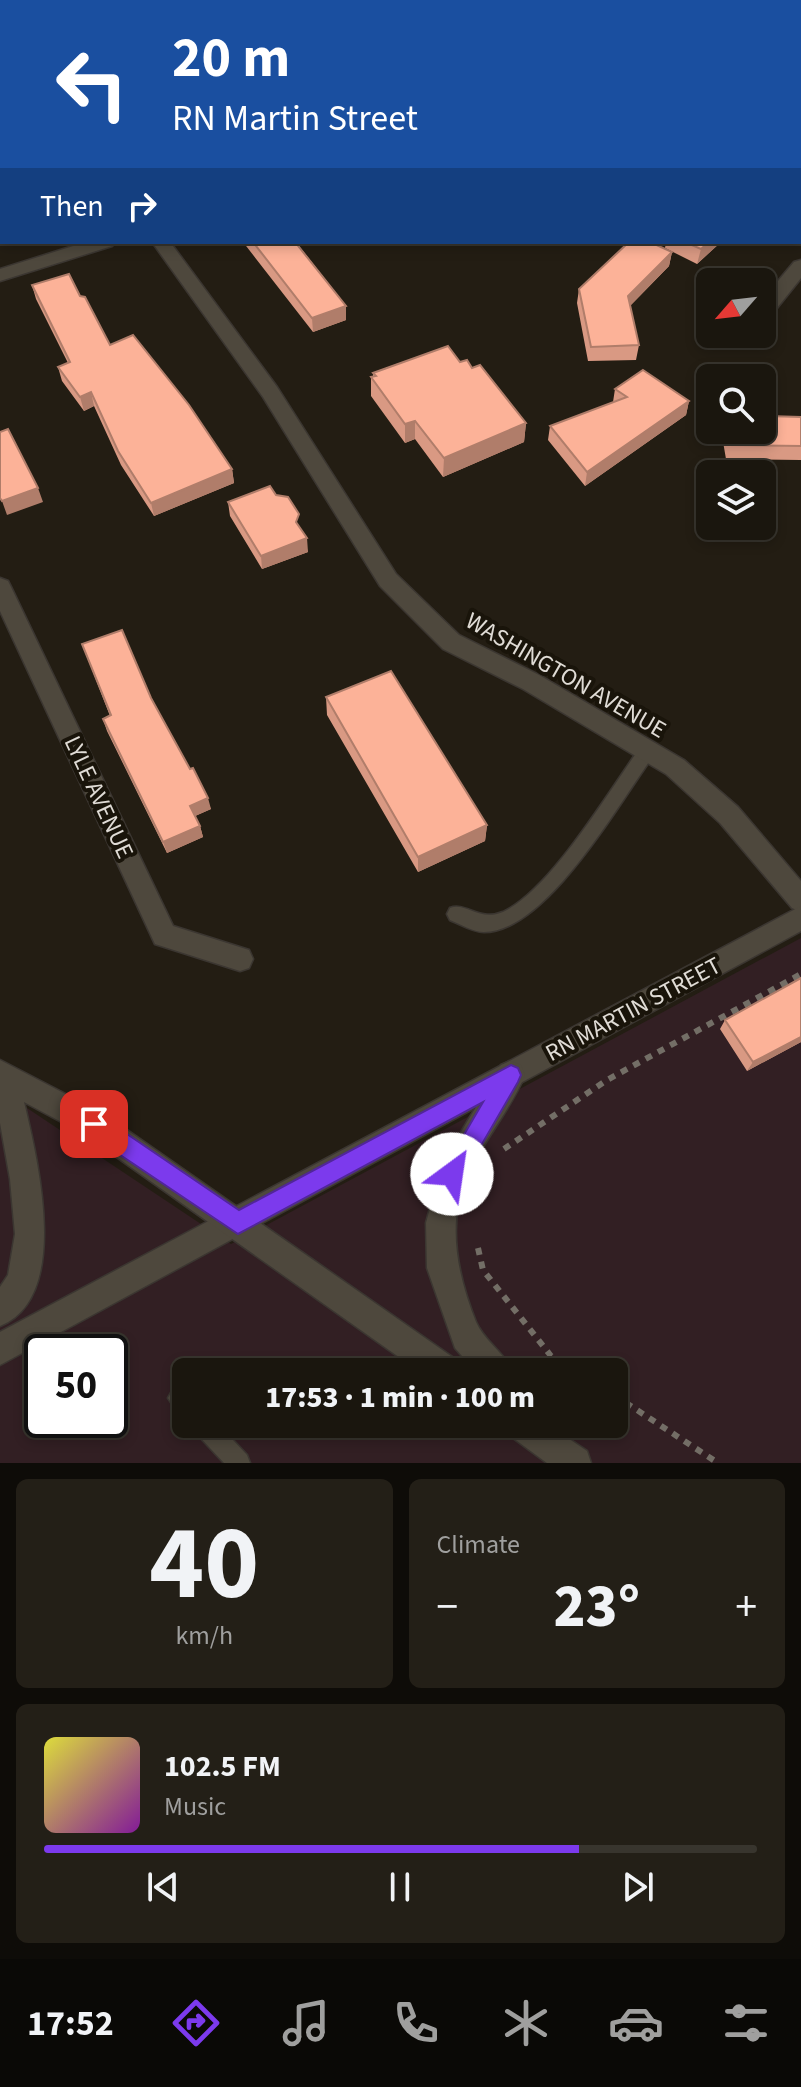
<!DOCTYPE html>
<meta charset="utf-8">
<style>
:root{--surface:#1a160e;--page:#231f17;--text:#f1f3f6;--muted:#9f9f9e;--line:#38352e;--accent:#7c3aed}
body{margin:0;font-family:"Source Sans 3",sans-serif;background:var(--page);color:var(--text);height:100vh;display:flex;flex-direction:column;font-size:30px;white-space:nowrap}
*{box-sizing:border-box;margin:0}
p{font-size:26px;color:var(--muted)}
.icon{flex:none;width:44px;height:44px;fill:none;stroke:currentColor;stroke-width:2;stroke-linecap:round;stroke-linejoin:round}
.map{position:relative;height:1463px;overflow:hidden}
.panel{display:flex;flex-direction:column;gap:16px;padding:16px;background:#0e0c08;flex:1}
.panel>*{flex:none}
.guide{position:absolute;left:0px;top:0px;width:802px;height:244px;box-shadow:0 4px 12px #0003,0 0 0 2px var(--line);background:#1a4fa0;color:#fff;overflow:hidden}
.needle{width:52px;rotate:242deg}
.tools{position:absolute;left:696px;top:268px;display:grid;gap:16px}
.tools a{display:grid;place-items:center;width:80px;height:80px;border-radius:12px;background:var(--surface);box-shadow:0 4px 12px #0003,0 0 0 2px var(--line);font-size:40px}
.speed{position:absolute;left:24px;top:1334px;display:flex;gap:16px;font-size:40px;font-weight:700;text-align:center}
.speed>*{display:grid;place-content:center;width:104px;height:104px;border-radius:50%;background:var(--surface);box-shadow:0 4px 12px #0003,0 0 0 2px var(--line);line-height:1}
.speed .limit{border:4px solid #111;border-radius:12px;background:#fff;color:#111}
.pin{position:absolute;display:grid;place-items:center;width:68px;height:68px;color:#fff;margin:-34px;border-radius:16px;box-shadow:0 4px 12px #0006}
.me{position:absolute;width:88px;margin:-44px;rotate:31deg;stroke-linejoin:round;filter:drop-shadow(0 0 6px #0008)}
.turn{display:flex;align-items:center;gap:28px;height:168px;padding:0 40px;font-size:36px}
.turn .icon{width:104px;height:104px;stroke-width:2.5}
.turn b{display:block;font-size:56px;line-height:68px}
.then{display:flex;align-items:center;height:76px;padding:0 40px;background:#0003;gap:16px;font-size:30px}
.big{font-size:60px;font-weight:800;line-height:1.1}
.panel .tile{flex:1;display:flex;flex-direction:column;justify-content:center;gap:12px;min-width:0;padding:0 28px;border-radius:12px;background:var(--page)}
.panel .dial{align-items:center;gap:0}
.dial b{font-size:104px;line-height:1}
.song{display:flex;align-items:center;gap:24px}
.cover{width:96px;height:96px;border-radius:12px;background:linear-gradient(135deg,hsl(60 70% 55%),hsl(290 70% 35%))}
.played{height:8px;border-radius:4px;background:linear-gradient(90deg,var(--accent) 75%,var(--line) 75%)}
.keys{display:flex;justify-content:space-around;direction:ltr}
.heat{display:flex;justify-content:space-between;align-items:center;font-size:44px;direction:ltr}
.panel .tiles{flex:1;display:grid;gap:16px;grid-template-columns:1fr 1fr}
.tile:last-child{grid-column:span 2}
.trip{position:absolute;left:172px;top:1358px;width:456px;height:80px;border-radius:12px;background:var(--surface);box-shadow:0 4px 12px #0003,0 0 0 2px var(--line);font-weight:800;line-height:80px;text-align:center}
.tabs{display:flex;height:128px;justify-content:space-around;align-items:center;background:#0a0906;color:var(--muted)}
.tabs .icon{width:56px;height:56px}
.tabs .active{color:var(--accent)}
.tabs b{font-size:36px;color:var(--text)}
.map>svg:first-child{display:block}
</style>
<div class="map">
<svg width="801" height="1463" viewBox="0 0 801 1463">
<rect width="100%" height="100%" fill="#231d13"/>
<path fill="#321f23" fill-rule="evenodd" d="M801,938V1463H0V1090L231,1244ZM42,1352H110V1420H42ZM186,1372H614V1424H186Z"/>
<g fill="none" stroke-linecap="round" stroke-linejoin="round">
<defs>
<path id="service" d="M648,743L654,745L656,750L654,755C620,801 547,932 484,932C473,932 460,924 450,920L447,914L450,908C466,902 479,922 503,912C551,890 610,789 642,745Z
M179,1387L186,1390V1416L178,1413L168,1398L172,1391Z
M192,1424H218L247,1455L250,1463H224L195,1432Z"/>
<path id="minor" d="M388,0H404L406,2H390Z
M0,14L2,15V26L0,25Z
M800,217H801V229H800Z
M86,242H115L112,246L0,281V269Z
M152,242H170L277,387L396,574L459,635L539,675L684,760L738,807L801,881V912L792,908L720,823L666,774L523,689L443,649L380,586L263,397Z
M801,260V278L769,318L762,319V300L794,262Z
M734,334H755L746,346L739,348L729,341Z
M0,578L8,581L11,587L173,926L249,950L253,959L249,968L240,971L155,944L0,611Z"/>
<path id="tertiary" d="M801,906V931L0,1365V1332Z"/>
<path id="secondary" d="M0,1060L104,1114L458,1361L463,1372H420L84,1134L24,1102C37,1158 72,1297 0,1326V1287L8,1275L15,1234L10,1179L0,1123Z
M511,1061L521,1065L525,1075C510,1111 482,1142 466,1178C446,1225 458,1277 476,1322C484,1341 505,1353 513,1372H476L455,1348L427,1268L426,1223L442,1164L501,1065Z
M504,1424H547L587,1451L591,1463H547L509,1435Z"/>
</defs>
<use href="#service" stroke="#3b3631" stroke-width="3"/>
<use href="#minor" stroke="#3b3631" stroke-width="3"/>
<use href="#tertiary" stroke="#3b3631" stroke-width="3"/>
<use href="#secondary" stroke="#3b3631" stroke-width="3"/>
<path stroke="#736e66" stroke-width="6" stroke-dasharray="7 7" stroke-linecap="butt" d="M504,1149L607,1080L801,974
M478,1248L483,1270L551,1356L577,1372
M614,1395L718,1463"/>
<use href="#service" fill="#4e483d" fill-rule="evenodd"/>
<use href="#minor" fill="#4e483d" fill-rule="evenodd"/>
<use href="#tertiary" fill="#4e483d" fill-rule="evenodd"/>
<use href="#secondary" fill="#4e483d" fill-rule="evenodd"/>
</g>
<path fill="#d99983" d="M468,0H510L514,2H470Z
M714,0H777L780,2H717Z
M243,242H296L346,306V320L313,332Z
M666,242H721L697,264L665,248Z
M672,252L669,266L630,306L639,345L636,360L588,361L577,303L579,289Z
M32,285L80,296L110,345L232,469L234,483L154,516L121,465L94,406L84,411L62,381L58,367L68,363L36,299Z
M460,362L472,368L526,423L524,442L443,477L415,439L405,443L371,396V377H373V373Z
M615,389L689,401L686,415L585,486L548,440L550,426L613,402Z
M768,416L801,417V460L726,459L721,430H762Z
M228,502L300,528L308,552L262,569L230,516Z
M82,644L151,698L211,809L195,816L200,826L203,837L167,853L107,731L103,719L110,716Z
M326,697L487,825L485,841L418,872L327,715Z
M801,978V1042L747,1071L720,1029L725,1020Z"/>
<path fill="#b07d6a" d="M709,242H721L697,264L701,249Z
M672,252L669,266L626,310L628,296Z
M346,306V320L313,332L312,318Z
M91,392L94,406L84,411L80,397Z
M689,401L686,415L585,486L587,472Z
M415,421V439L405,443V424Z
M526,423L524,442L443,477L444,458Z
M232,469L234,483L154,516L151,503Z
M38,488L43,502L7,515L2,501Z
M307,538L308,552L262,569L261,556Z
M208,798L211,809L193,817L190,806Z
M487,825L485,841L418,872V857Z
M200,826L203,837L167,853L163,842Z
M801,1037V1042L747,1071L753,1062Z"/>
<path fill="#fcb298" stroke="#b07d6a" stroke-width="2" d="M87,0H206L208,2H88Z
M285,0H335L336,2H287Z
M483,0H510L514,2H485Z
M736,0H777L780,2H738Z
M0,146L2,149V225L0,226Z
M253,242H295L346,306L312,318Z
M629,242H650L672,252L628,296L639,345L591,347L579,289Z
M685,242H709L701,249Z
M69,274L80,296L85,297L110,345L133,335L189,405L232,469L151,503L118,451L91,392L80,397L58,367L70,362L32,285Z
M448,346L460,362L467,360L472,368L480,365L526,423L444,458L415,421L405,424L371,377L376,376L373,373Z
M643,370L689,401L587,472L550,426L627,397L615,389Z
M762,409H766L768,416L801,417V446L730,445L727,430H762Z
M8,429L38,488L2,501L0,498V432Z
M270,486L276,495L288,497L299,514L296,522L307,538L261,556L228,502Z
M122,630L151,698L190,769L193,768L208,798L190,806L200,826L163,842L103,719L111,715L82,644Z
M391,671L487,825L418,857L326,697Z
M801,978V1037L753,1062L725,1020Z"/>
<path fill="#7c3aed" stroke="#51269a" stroke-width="2" d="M511,1065L518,1068L521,1075L518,1082L460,1182L452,1185L444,1182L441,1174L483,1102L238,1234L86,1132L83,1124L86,1117L94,1114L102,1117L239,1210Z"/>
<g text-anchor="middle" stroke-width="8" stroke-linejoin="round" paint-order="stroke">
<g font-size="24" fill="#e0dcd6" stroke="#19140a">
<text transform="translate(566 675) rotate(30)" y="8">WASHINGTON AVENUE</text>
<text transform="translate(99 797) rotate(65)" y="8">LYLE AVENUE</text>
<text transform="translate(633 1009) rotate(-28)" y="8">RN MARTIN STREET</text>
</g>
</g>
</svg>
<div class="tools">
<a><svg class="needle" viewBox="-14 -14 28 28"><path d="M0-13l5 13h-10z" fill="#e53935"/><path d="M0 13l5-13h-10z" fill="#9f9f9e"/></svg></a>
<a><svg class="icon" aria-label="search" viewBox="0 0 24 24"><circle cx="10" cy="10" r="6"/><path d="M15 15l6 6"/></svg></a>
<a><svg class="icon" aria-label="layers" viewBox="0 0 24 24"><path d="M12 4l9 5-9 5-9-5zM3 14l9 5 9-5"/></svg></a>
</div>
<div class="speed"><div class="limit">50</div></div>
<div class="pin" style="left:94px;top:1124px;background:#d93025"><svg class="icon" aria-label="arrive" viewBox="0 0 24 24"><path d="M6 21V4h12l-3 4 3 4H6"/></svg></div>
<svg class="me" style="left:452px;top:1174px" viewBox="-20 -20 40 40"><circle r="19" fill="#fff"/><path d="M0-13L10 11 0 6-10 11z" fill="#7c3aed"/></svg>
<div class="trip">17:53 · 1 min · 100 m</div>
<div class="guide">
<div class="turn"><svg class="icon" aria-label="left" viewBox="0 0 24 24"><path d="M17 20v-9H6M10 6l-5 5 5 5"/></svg><div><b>20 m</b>RN Martin Street</div></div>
<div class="then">Then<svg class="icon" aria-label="right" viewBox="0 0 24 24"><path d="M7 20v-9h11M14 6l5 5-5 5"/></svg></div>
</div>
</div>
<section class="panel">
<div class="tiles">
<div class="tile dial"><b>40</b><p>km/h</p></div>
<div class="tile"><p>Climate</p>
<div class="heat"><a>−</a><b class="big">23°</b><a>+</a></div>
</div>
<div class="tile">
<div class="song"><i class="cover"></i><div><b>102.5 FM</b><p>Music</p></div></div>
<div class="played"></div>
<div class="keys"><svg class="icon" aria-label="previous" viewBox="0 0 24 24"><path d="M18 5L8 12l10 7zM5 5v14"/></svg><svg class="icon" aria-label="pause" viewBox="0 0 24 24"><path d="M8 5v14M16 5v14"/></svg><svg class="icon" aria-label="next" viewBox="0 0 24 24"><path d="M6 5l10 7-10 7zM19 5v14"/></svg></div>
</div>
</div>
</section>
<nav class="tabs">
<b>17:52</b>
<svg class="icon active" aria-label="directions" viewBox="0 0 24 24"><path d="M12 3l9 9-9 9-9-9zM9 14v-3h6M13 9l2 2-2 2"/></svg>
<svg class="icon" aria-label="music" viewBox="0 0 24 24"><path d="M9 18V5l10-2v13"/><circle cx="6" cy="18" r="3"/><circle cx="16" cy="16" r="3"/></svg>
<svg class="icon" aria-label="phone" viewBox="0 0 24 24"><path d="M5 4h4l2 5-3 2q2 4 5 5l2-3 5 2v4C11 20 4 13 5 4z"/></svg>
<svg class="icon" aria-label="climate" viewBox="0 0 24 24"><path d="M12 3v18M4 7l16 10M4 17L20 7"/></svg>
<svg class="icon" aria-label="car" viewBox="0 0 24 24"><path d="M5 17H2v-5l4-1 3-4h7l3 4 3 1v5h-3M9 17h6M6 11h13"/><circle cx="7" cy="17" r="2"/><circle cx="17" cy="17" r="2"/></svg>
<svg class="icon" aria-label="filters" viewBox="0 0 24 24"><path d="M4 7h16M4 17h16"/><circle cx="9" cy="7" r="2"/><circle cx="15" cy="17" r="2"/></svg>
</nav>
